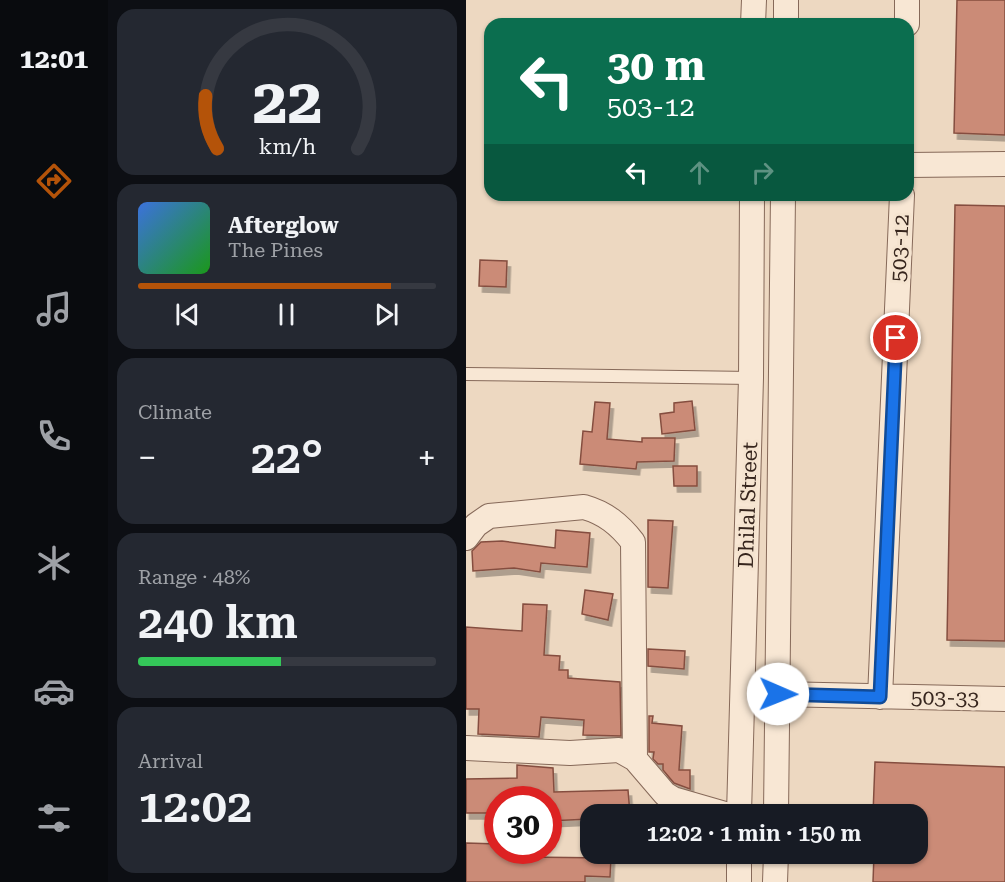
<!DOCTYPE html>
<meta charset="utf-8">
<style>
:root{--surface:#171b24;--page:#242831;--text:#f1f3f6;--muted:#9ea1a6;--line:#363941;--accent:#b45309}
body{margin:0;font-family:"Roboto Serif",serif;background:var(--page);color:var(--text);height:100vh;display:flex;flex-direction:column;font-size:22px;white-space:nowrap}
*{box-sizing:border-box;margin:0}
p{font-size:20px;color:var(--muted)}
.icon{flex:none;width:33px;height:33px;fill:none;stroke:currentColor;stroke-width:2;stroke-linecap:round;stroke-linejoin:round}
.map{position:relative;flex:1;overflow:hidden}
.details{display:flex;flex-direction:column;gap:9px;padding:9px;background:#0d0f14;width:358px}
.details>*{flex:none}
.guide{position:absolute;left:18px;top:18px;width:430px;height:183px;border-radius:18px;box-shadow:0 2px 4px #0004;background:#0b6e4f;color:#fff;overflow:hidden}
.speed{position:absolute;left:18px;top:786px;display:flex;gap:12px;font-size:30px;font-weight:700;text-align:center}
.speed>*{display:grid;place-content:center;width:78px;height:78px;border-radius:50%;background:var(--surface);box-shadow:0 2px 4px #0004;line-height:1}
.speed .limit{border:9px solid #d22;background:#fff;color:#111}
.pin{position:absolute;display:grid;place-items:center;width:51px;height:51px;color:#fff;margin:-26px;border:3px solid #fff;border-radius:50%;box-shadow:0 2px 6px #0007}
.me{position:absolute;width:66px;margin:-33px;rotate:91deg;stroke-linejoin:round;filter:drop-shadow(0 0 4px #0008)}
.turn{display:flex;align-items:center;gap:21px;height:126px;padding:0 24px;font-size:27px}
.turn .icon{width:78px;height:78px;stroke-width:2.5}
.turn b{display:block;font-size:42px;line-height:51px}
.lanes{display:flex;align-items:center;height:57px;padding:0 24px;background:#0003;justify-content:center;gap:30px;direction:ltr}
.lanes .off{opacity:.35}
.big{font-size:45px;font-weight:600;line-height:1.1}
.details .widget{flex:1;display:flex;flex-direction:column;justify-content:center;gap:9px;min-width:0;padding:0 21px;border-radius:18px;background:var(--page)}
.details .dial{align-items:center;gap:0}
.dial svg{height:156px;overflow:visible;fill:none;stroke:var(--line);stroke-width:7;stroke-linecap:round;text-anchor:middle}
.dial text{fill:var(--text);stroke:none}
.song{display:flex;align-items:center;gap:18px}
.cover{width:72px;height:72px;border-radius:9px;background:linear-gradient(135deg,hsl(220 70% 55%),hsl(120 70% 35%))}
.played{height:6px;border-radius:3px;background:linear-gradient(90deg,var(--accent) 85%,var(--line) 85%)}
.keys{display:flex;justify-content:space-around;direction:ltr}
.heat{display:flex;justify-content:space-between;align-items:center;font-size:33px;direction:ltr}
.charge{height:9px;border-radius:4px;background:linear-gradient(90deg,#34c759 48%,var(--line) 0)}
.trip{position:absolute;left:114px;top:804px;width:348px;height:60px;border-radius:18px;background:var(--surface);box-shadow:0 2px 4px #0004;font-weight:600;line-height:60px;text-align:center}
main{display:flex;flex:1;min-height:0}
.tab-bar{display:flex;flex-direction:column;width:108px;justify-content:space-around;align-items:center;background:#090b0e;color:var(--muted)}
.tab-bar .icon{width:42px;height:42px}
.tab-bar .active{color:var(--accent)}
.tab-bar b{font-size:27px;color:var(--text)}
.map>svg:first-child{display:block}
</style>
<main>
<nav class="tab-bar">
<b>12:01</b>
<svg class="icon active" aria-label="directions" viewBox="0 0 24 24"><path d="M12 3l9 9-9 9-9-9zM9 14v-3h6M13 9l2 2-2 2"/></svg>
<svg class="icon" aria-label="music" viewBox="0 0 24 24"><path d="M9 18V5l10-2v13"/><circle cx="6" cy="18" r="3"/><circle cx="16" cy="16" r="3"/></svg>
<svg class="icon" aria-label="phone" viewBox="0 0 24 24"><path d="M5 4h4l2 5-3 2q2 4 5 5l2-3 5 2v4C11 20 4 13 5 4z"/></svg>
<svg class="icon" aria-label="climate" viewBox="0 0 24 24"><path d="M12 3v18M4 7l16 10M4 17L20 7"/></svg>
<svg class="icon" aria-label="car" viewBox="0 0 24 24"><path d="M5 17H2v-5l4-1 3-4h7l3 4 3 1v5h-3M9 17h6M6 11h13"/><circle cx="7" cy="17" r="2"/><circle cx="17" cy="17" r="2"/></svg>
<svg class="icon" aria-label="filters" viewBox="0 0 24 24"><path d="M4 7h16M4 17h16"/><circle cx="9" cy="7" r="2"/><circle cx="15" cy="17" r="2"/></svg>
</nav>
<section class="details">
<div class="widget dial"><svg viewBox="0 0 100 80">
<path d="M14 69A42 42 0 1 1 86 69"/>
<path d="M14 69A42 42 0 0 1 8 42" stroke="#b45309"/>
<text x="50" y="56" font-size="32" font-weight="700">22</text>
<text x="50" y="72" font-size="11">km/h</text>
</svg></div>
<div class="widget">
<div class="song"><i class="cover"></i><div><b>Afterglow</b><p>The Pines</p></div></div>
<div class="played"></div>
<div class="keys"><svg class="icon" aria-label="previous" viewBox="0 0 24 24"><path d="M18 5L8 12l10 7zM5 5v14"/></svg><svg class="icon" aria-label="pause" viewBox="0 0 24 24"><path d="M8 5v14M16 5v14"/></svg><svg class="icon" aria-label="next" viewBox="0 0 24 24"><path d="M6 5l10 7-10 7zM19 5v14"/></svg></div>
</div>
<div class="widget"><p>Climate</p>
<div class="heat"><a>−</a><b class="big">22°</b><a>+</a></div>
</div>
<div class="widget"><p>Range · 48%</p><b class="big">240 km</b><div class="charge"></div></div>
<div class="widget"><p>Arrival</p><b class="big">12:02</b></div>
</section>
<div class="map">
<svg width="539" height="882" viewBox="0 0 539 882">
<defs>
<filter id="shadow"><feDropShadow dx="3.5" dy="6" stdDeviation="0" flood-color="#0004"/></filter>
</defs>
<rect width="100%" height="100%" fill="#edd8c1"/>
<path fill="#cb8b77" stroke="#854e3f" stroke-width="1.5" filter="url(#shadow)" d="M491,0H539V135L488,133Z
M489,205L539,206V641L481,640Z
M14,260L41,261L40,287L13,286Z
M226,401L229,430L196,434L194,414L208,412V403Z
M129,402L144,403L141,439L176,442V438H209L208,461L171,462L170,469L114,464L117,431L126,432Z
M207,466H231V486H208Z
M182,520L207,521L202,588L182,587Z
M90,530L124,533L121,567L75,563L74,572L48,568L7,571L6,551L15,542L36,541L89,548Z
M119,590L147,594L142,620L116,614Z
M57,604L81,605L78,655L94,656L93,670H102V678L154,682L155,736L117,735L118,720L75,717L73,737L12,734L13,709H0V627L56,631Z
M182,649L219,651L218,669L182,666Z
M183,716H187L186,723L216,726L213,770H224V789L208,783L197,770V764H192L187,759L188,752H183Z
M409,762L539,767V882H407L408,854H452V814H407Z
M51,765L87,768L88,792L162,790L164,814H124V819L82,821V800H32V813H0V779L51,778Z
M0,843L32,844V850H58V857L145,858L144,877L119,876V882H0Z"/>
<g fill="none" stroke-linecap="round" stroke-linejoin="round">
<defs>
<path id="service" d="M0,374L285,378"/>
<path id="minor" d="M287,24L288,0
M320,24V0
M441,24V0
M442,165L539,164
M0,538L10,525L23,516L118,507C139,513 153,524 167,542L169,759
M312,694L539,699
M414,697L436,195
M0,748L104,753L153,750L169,759L199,794L207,799L259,814
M273,814L285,378L286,195
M310,814L317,195
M273,882V854
M309,882L310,854"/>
</defs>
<use href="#service" stroke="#866959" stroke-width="14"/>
<use href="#minor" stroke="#866959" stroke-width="26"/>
<use href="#service" stroke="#f8e7d4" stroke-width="12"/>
<use href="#minor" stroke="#f8e7d4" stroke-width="24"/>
</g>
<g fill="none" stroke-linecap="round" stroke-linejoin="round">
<defs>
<path id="route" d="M312,694L414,697L430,338"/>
</defs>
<use href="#route" stroke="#114b97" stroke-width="15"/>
<use href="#route" stroke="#1a73e8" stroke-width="10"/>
</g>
<g text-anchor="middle" stroke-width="6" stroke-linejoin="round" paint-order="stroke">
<g font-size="21" fill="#36251d" stroke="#f5e4d0">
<text transform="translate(434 248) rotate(-87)" y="7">503-12</text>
<text transform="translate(282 505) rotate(-88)" y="7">Dhilal Street</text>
<text transform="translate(479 698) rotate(1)" y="7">503-33</text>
</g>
</g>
</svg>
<div class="speed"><div class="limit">30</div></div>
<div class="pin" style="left:430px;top:338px;background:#d93025"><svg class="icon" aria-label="arrive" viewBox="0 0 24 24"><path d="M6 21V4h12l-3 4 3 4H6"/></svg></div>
<svg class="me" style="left:312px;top:694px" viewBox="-20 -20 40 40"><circle r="19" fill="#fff"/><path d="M0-13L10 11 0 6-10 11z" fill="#1a73e8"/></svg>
<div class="trip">12:02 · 1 min · 150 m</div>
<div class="guide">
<div class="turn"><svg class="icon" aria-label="left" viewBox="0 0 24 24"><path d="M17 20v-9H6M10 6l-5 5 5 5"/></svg><div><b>30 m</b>503-12</div></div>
<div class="lanes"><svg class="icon" aria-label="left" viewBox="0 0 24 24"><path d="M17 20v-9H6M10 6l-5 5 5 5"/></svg><svg class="icon off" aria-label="ahead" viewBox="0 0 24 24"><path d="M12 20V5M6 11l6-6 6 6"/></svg><svg class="icon off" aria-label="right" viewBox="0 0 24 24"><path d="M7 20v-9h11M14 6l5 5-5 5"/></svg></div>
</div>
</div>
</main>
